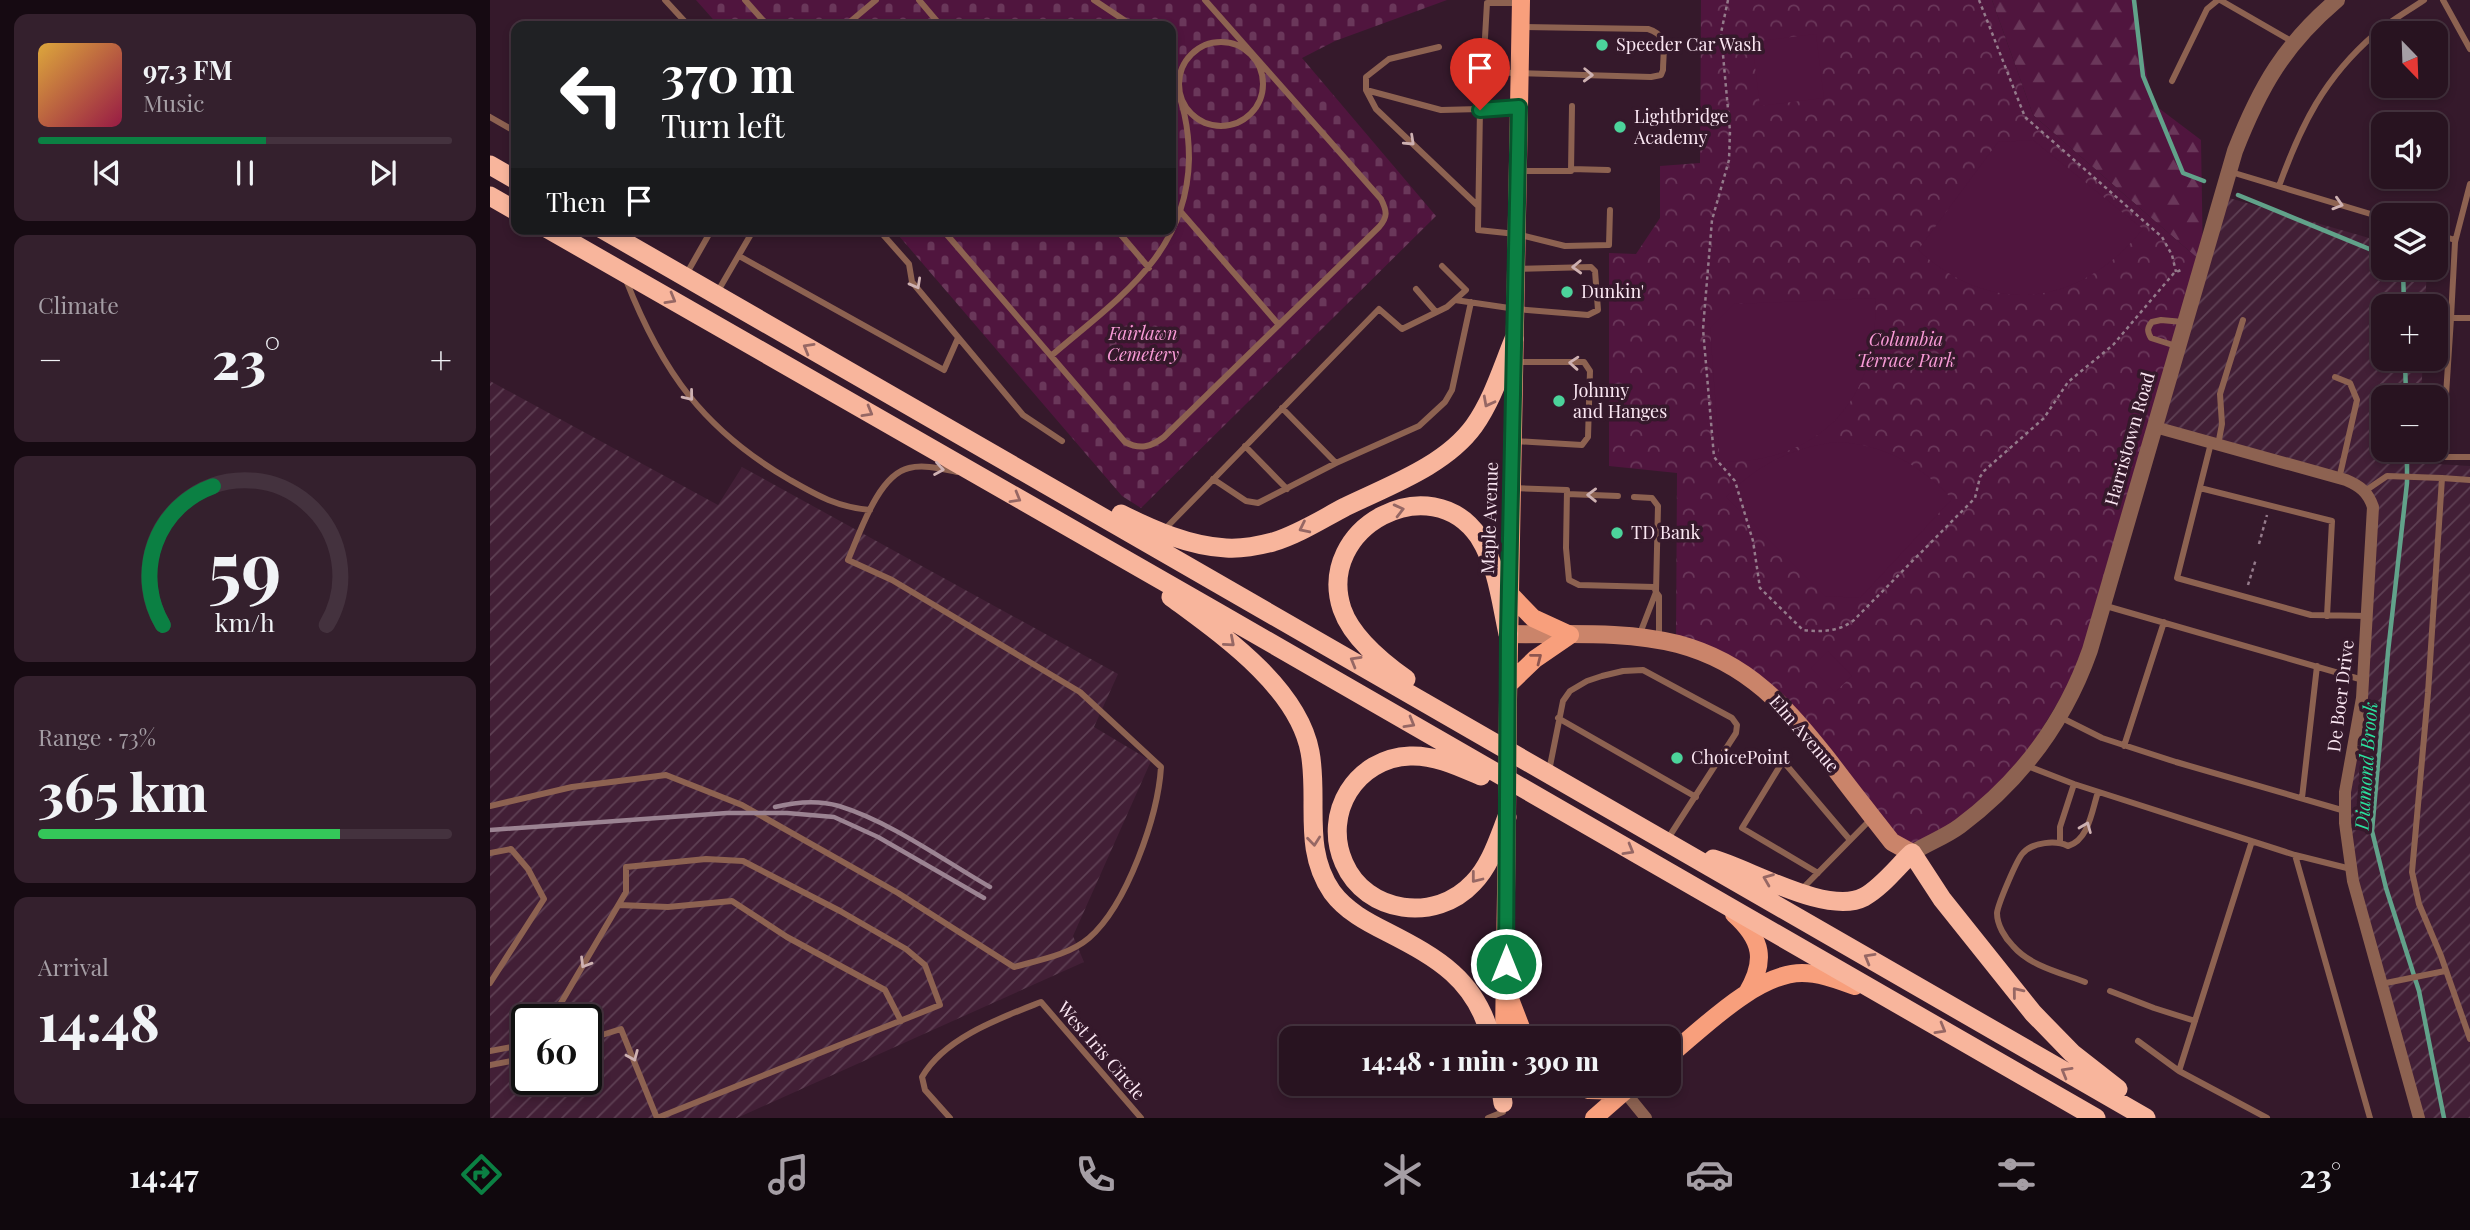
<!DOCTYPE html>
<meta charset="utf-8">
<style>
:root{--surface:#281320;--page:#34202d;--text:#f1f3f6;--muted:#a59ea5;--line:#44323e;--accent:#0b8043}
body{margin:0;font-family:"Playfair Display",serif;background:var(--page);color:var(--text);height:100vh;display:flex;flex-direction:column;font-size:26px;white-space:nowrap}
*{box-sizing:border-box;margin:0}
p{font-size:23px;color:var(--muted)}
.icon{flex:none;width:38px;height:38px;fill:none;stroke:currentColor;stroke-width:2;stroke-linecap:round;stroke-linejoin:round}
.map{position:relative;flex:1;overflow:hidden}
.panel{display:flex;flex-direction:column;gap:14px;padding:14px;background:#160a12;width:490px}
.panel>*{flex:none}
.banner{position:absolute;left:21px;top:21px;width:665px;height:214px;border-radius:14px;box-shadow:0 4px 10px #0003,0 0 0 2px var(--line);background:#202124;color:#fff;overflow:hidden}
.needle{width:46px;rotate:157deg}
.controls{position:absolute;left:1881px;top:21px;display:grid;gap:14px}
.controls a{display:grid;place-items:center;width:77px;height:77px;border-radius:14px;background:var(--surface);box-shadow:0 4px 10px #0003,0 0 0 2px var(--line);font-size:35px}
.speed{position:absolute;left:21px;top:1004px;display:flex;gap:14px;font-size:35px;font-weight:700;text-align:center}
.speed>*{display:grid;place-content:center;width:91px;height:91px;border-radius:50%;background:var(--surface);box-shadow:0 4px 10px #0003,0 0 0 2px var(--line);line-height:1}
.speed .limit{border:4px solid #111;border-radius:10px;background:#fff;color:#111}
.pin{position:absolute;display:grid;place-items:center;width:60px;height:60px;color:#fff;margin:-72px -30px;border-radius:50% 50% 50% 0;rotate:-45deg;box-shadow:0 0 7px #0007}
.pin .icon{rotate:45deg}
.me{position:absolute;width:77px;margin:-38px;rotate:0deg;stroke-linejoin:round;filter:drop-shadow(0 0 5px #0008)}
.turn{display:flex;align-items:center;gap:24px;height:147px;padding:0 35px;font-size:32px}
.turn .icon{width:91px;height:91px;stroke-width:2.5}
.turn b{display:block;font-size:49px;line-height:60px}
.then{display:flex;align-items:center;height:66px;padding:0 35px;background:#0003;gap:14px;font-size:26px}
.big{font-size:52px;font-weight:800;line-height:1.1}
.panel .tile{flex:1;display:flex;flex-direction:column;justify-content:center;gap:10px;min-width:0;padding:0 24px;border-radius:14px;background:var(--page)}
.panel .dial{align-items:center;gap:0}
.dial svg{height:182px;overflow:visible;fill:none;stroke:var(--line);stroke-width:7;stroke-linecap:round;text-anchor:middle}
.dial text{fill:var(--text);stroke:none}
.song{display:flex;align-items:center;gap:21px}
.cover{width:84px;height:84px;border-radius:10px;background:linear-gradient(135deg,hsl(40 70% 55%),hsl(340 70% 35%))}
.played{height:7px;border-radius:4px;background:linear-gradient(90deg,var(--accent) 55%,var(--line) 55%)}
.keys{display:flex;justify-content:space-around;direction:ltr}
.heat{display:flex;justify-content:space-between;align-items:center;font-size:38px;direction:ltr}
.charge{height:10px;border-radius:5px;background:linear-gradient(90deg,#34c759 73%,var(--line) 0)}
.trip{position:absolute;left:789px;top:1026px;width:402px;height:70px;border-radius:14px;background:var(--surface);box-shadow:0 4px 10px #0003,0 0 0 2px var(--line);font-weight:800;line-height:70px;text-align:center}
.tabs{display:flex;height:112px;justify-content:space-around;align-items:center;background:#10080d;color:var(--muted)}
.tabs .icon{width:49px;height:49px}
.tabs .selected{color:var(--accent)}
.tabs b{font-size:32px;color:var(--text)}
main{display:flex;flex:1;min-height:0}
.map>svg:first-child{display:block}
</style>
<main>
<section class="panel">
<div class="tile">
<div class="song"><i class="cover"></i><div><b>97.3 FM</b><p>Music</p></div></div>
<div class="played"></div>
<div class="keys"><svg class="icon" aria-label="previous" viewBox="0 0 24 24"><path d="M18 5L8 12l10 7zM5 5v14"/></svg><svg class="icon" aria-label="pause" viewBox="0 0 24 24"><path d="M8 5v14M16 5v14"/></svg><svg class="icon" aria-label="next" viewBox="0 0 24 24"><path d="M6 5l10 7-10 7zM19 5v14"/></svg></div>
</div>
<div class="tile"><p>Climate</p>
<div class="heat"><a>−</a><b class="big">23°</b><a>+</a></div>
</div>
<div class="tile dial"><svg viewBox="0 0 100 80">
<path d="M14 69A42 42 0 1 1 86 69"/>
<path d="M14 69A42 42 0 0 1 36 8" stroke="#0b8043"/>
<text x="50" y="56" font-size="32" font-weight="700">59</text>
<text x="50" y="72" font-size="11">km/h</text>
</svg></div>
<div class="tile"><p>Range · 73%</p><b class="big">365 km</b><div class="charge"></div></div>
<div class="tile"><p>Arrival</p><b class="big">14:48</b></div>
</section>
<div class="map">
<svg width="1980" height="1118" viewBox="0 0 1980 1118">
<defs>
<pattern id="industrial-furrows" width="10" height="10" patternUnits="userSpaceOnUse" patternTransform="scale(1.75)"><rect width="10" height="10" fill="#421f36"/><path d="M-1 1l2-2M0 10L10 0M9 11l2-2" fill="none" stroke="#5e4054"/></pattern>
<pattern id="forest-firs" width="22" height="20" patternUnits="userSpaceOnUse" patternTransform="scale(1.75)"><rect width="22" height="20" fill="#50153e"/><path d="M5 1l3.5 6h-7zM16 11l3.5 6h-7z" fill="#6a375a"/></pattern>
<pattern id="cemetery-stones" width="16" height="16" patternUnits="userSpaceOnUse" patternTransform="scale(1.75)"><rect width="16" height="16" fill="#50153e"/><path d="M2 7V4a2 2 0 0 1 4 0v3zM10 15v-3a2 2 0 0 1 4 0v3z" fill="#6a375a"/></pattern>
<pattern id="park-crowns" width="20" height="18" patternUnits="userSpaceOnUse" patternTransform="scale(1.75)"><rect width="20" height="18" fill="#50153e"/><path d="M2 6a3 3 0 1 1 6 0M12 15a3 3 0 1 1 6 0" fill="none" stroke="#6a375a"/></pattern>
</defs>
<rect width="100%" height="100%" fill="#35192b"/>
<path fill="url(#industrial-furrows)" fill-rule="evenodd" d="M1732,196L1893,242L1894,268H1937L1935,306H1894V359H1933L1931,397H1894V450H1928V463L1980,466V1118H1929L1870,910L1855,823L1872,698L1883,507L1875,491L1665,427Z
M0,381L228,505L252,467L628,674L604,727L661,761L583,936L594,962L247,1118H0ZM37,1020H96V1080H37Z"/>
<path fill="url(#forest-firs)" d="M1502,0H1643L1662,103L1711,140L1713,263L1543,115Z"/>
<path fill="url(#cemetery-stones)" d="M206,0H957L845,41L812,58L946,216L651,508L632,496L403,229H681V26H229Z"/>
<path fill="url(#park-crowns)" d="M1211,0H1502L1543,115L1713,263L1600,650L1520,781L1422,853L1286,698L1186,644L1187,473L1119,466V253L1146,254L1170,218V166L1210,163Z"/>
<path fill="#50153e" d="M1326,34L1334,98L1270,106L1262,42Z
M1543,140L1653,229C1590,306 1504,319 1428,250L1508,142Z
M1385,298C1390,398 1331,463 1230,462L1220,328L1244,304Z
M1347,442C1393,444 1431,465 1462,499L1370,598L1335,596L1236,497C1267,465 1302,447 1347,442Z
M1338,651L1362,676L1345,692L1321,668Z"/>
<g fill="none" stroke-linecap="round" stroke-linejoin="round">
<path stroke="#61a28a" stroke-width="4.5" d="M1644,0L1653,76L1693,173L1714,181
M1748,195L1894,255
M1913,268L1914,306
M1915,359L1916,397
M1917,450V483L1898,652L1882,831L1896,888L1929,991L1954,1118"/>
<path stroke="#947b8b" stroke-width="2.5" stroke-dasharray="3.5 3.5" stroke-linecap="butt" d="M1238,0L1231,33L1240,131L1239,160L1222,220L1213,329L1224,457L1245,481L1263,541L1270,588L1313,630C1331,632 1349,632 1364,620L1485,498L1490,477L1494,471L1554,418L1578,382L1623,345L1684,273L1691,270
M1489,0L1535,117L1672,237L1682,255L1686,272
M1769,544L1777,515
M1758,585L1766,559"/>
<path stroke="#8d6251" stroke-width="6" d="M175,0L199,26
M255,0L278,26
M429,0L451,26
M604,0L643,26
M1730,0L1803,42
M1953,0L1980,49
M1028,3H997L993,72L1161,77L1171,75L1173,70C1173,51 1179,35 1158,29L1033,27
M355,26L386,0
M689 84a42 42 0 1 1 84 0a42 42 0 1 1-84 0Z
M949,47L899,59L876,77V90L886,109L988,206
M1682,81L1717,9L1728,0
M876,90L951,110L990,109
M1027,107L990,109L988,230L1026,234L1075,246L1119,245L1120,210
M0,117L26,132
M1081,169L1118,170
M1029,171H1081L1082,106
M1741,172L1894,218
M1980,184L1965,242L1961,318H1980
M1789,186C1811,125 1834,78 1885,34C1900,21 1918,11 1934,0
M691,212L789,325
M388,229L419,264L422,282L533,415L572,441
M452,229L635,442C650,450 661,447 674,437L889,227C898,217 897,211 891,199L715,0
M626,229L659,268
M1946,234L1965,240
M249,256L454,370L468,338
M197,273L222,229
M136,280C172,372 214,430 300,480C328,496 347,507 380,510
M926,289L946,312
M228,291L264,229
M965,300L1026,309L1098,315L1108,310L1105,271L1101,267L1029,269
M1961,318L1952,457H1980
M1686,346L1661,338C1657,331 1657,328 1662,322L1671,320L1693,322
M561,356C627,299 697,255 699,159C699,130 694,102 681,76
M1845,377L1860,383L1867,400L1849,479
M792,408L846,463
M1025,441L1092,445L1098,437L1100,371L1094,362H1025
M1721,443L1687,578L1821,615L1878,616
M1728,445L1732,424L1730,394L1753,320
M755,446L797,489
M723,479L756,501L768,503L846,463L929,426L955,402L962,390L981,302
M1980,480L1952,478L1938,693L1922,872L1929,904L1951,956L1980,1039
M1023,488L1077,490L1076,548L1079,580L1089,585L1164,587L1166,592
M1710,488L1842,521L1837,616
M1875,491L1897,476L1952,478
M1077,494L1128,496
M1144,497L1162,498L1168,506L1166,592L1169,596V639
M673,531L889,309L912,329L957,307L976,290L952,266
M1616,606L1873,680
M1149,636L1166,592
M1570,717L1612,738L1686,762L1855,811
M1068,718L1206,797
M1634,746L1674,622
M1535,765L1584,784L1805,855L1880,1118
M1059,771L1073,701L1080,691L1097,681L1112,676L1133,671L1153,670L1242,718L1247,725L1246,733L1177,840
M1812,798L1827,666
M0,806L82,787L176,775L252,805L408,893L524,967C549,960 579,955 599,938C637,905 668,816 671,767L590,692L402,580L358,560C370,533 388,475 419,468C434,464 452,469 467,472
M1762,841L1689,1071L1777,1118
M1570,842V827L1584,784
M0,853L21,849L38,869L54,899L0,983
M1805,855L1861,869
M1328,873L1252,828L1293,761L1360,840
M1311,890L1382,818
M129,905L178,907L242,901L297,937L395,990L411,1021
M1595,982C1571,973 1540,966 1523,946C1515,938 1507,925 1507,913C1508,904 1527,859 1533,853C1543,842 1566,840 1578,846C1599,840 1602,810 1608,792
M1891,984L1955,971
M1620,991L1664,1008L1705,1021
M61,1020L136,892V867L216,859L253,861L350,911L416,949L435,965L450,1005L167,1118
M96,1040L131,1029L167,1118
M1648,1041L1689,1071
M0,1051L37,1044
M0,1065L37,1058
M460,1118L435,1090L432,1077C454,1038 510,1018 551,1002L651,1118
M998,1118L1013,1112"/>
<path stroke="#8d6251" stroke-width="12" d="M1665,427L1856,480C1870,486 1878,492 1883,507L1872,698L1855,792V823L1863,881L1929,1118
M1134,1091L1156,1118"/>
<path stroke="#8d6251" stroke-width="16" d="M1422,853C1438,843 1455,837 1470,826C1530,781 1575,721 1600,650L1745,151C1770,87 1794,45 1847,0"/>
<path stroke="#ca846a" stroke-width="18" d="M1018,634C1073,635 1134,630 1188,644C1259,663 1296,707 1340,762C1360,789 1381,815 1402,842L1422,853"/>
<path stroke="#f89f7c" stroke-width="18" d="M1019,593L1043,618L1080,635
M1018,685L1045,659L1080,635
M1018,700L1031,0
M1244,914C1273,940 1276,961 1257,993
M1020,999L1035,1038
M1014,1038L1017,821
M1180,1055C1213,1028 1267,973 1312,973C1331,973 1348,980 1365,986
M1080,1083L1099,1090L1134,1091
M1104,1118L1144,1083"/>
<path stroke="#f8b59c" stroke-width="19" d="M0,165L26,180
M0,196L26,211
M58,229L727,612L1606,1118
M112,229L1656,1118
M631,514C663,530 699,546 736,548C752,549 768,546 783,542C809,534 832,519 855,507C898,486 955,466 984,426C1003,399 1012,368 1024,339
M681,597C731,634 808,687 820,752C829,800 812,849 842,892C856,911 877,922 897,932C948,958 986,980 1001,1038
M916,679C892,662 862,638 852,609C825,527 941,466 989,537C1007,565 1011,602 1018,634
M991,776C968,766 945,755 920,756C866,758 832,813 854,863C876,914 946,923 983,883C1000,866 1008,840 1017,817
M1223,859C1261,870 1338,916 1374,897C1392,887 1407,867 1422,853L1452,899L1543,1013L1582,1053L1628,1089
M1010,1083L1013,1103"/>
<path stroke="#9b8392" stroke-width="4.5" d="M285,807C305,802 329,800 349,806C401,822 453,860 500,887
M0,830L237,813H297L344,817L388,837L494,898"/>
<path stroke="#f89f7c" stroke-width="18" d="M1017,817L1018,700"/>
</g>
<defs><path id="oneway-chevron" d="M-2-3.5L2.5 0L-2 3.5" fill="none" stroke-width="1.6" stroke-linecap="round" stroke-linejoin="round" transform="scale(1.75)"/></defs>
<g stroke="#ceb1b2">
<use href="#oneway-chevron" transform="translate(1098 75) rotate(2)"/>
<use href="#oneway-chevron" transform="translate(920 141) rotate(43)"/>
<use href="#oneway-chevron" transform="translate(1848 204) rotate(17)"/>
<use href="#oneway-chevron" transform="translate(1087 267) rotate(178)"/>
<use href="#oneway-chevron" transform="translate(426 284) rotate(61)"/>
<use href="#oneway-chevron" transform="translate(1084 363) rotate(-176)"/>
<use href="#oneway-chevron" transform="translate(199 396) rotate(51)"/>
<use href="#oneway-chevron" transform="translate(449 469) rotate(9)"/>
<use href="#oneway-chevron" transform="translate(1102 495) rotate(-179)"/>
<use href="#oneway-chevron" transform="translate(1596 827) rotate(-68)"/>
<use href="#oneway-chevron" transform="translate(95 963) rotate(121)"/>
<use href="#oneway-chevron" transform="translate(143 1056) rotate(67)"/>
</g>
<g stroke="#966764">
<use href="#oneway-chevron" transform="translate(181 299) rotate(30)"/>
<use href="#oneway-chevron" transform="translate(318 348) rotate(-150)"/>
<use href="#oneway-chevron" transform="translate(998 402) rotate(118)"/>
<use href="#oneway-chevron" transform="translate(378 412) rotate(30)"/>
<use href="#oneway-chevron" transform="translate(526 498) rotate(30)"/>
<use href="#oneway-chevron" transform="translate(909 510) rotate(-14)"/>
<use href="#oneway-chevron" transform="translate(814 528) rotate(154)"/>
<use href="#oneway-chevron" transform="translate(740 642) rotate(41)"/>
<use href="#oneway-chevron" transform="translate(865 661) rotate(-150)"/>
<use href="#oneway-chevron" transform="translate(920 723) rotate(30)"/>
<use href="#oneway-chevron" transform="translate(824 841) rotate(84)"/>
<use href="#oneway-chevron" transform="translate(1139 850) rotate(30)"/>
<use href="#oneway-chevron" transform="translate(986 878) rotate(128)"/>
<use href="#oneway-chevron" transform="translate(1278 879) rotate(-158)"/>
<use href="#oneway-chevron" transform="translate(1379 958) rotate(-150)"/>
<use href="#oneway-chevron" transform="translate(1527 992) rotate(-129)"/>
<use href="#oneway-chevron" transform="translate(1451 1029) rotate(30)"/>
<use href="#oneway-chevron" transform="translate(1576 1072) rotate(-150)"/>
</g>
<use stroke="#8d554f" href="#oneway-chevron" transform="translate(1047 658) rotate(-38)"/>
<g fill="none" stroke-linecap="round" stroke-linejoin="round">
<defs>
<path id="route" d="M990,110L1029,107L1018,634L1016,964"/>
</defs>
<use href="#route" stroke="#07532c" stroke-width="18"/>
<use href="#route" stroke="#0b8043" stroke-width="12"/>
</g>
<g fill="#4cd39b" stroke="#35192b" stroke-width="2.5">
<circle cx="1112" cy="45" r="7"/>
<circle cx="1130" cy="127" r="7"/>
<circle cx="1077" cy="292" r="7"/>
<circle cx="1069" cy="401" r="7"/>
<circle cx="1127" cy="533" r="7"/>
<circle cx="1187" cy="758" r="7"/>
</g>
<g text-anchor="middle" stroke-width="7" stroke-linejoin="round" paint-order="stroke">
<g font-size="18" fill="#fae6f2" stroke="#35192b" text-anchor="start">
<text x="1126" y="51">Speeder Car Wash</text>
<text x="1144" y="123">Lightbridge<tspan x="1144" dy="21">Academy</tspan></text>
<text x="1091" y="298">Dunkin'</text>
<text x="1083" y="397">Johnny<tspan x="1083" dy="21">and Hanges</tspan></text>
<text x="1141" y="539">TD Bank</text>
<text x="1201" y="764">ChoicePoint</text>
</g>
<g font-size="18" font-style="italic" fill="#f99bd7" stroke="#35192b">
<text x="653" y="340">Fairlawn<tspan x="653" dy="21">Cemetery</tspan></text>
<text x="1416" y="346">Columbia<tspan x="1416" dy="21">Terrace Park</tspan></text>
</g>
<g font-size="18" fill="#fae6f2" stroke="#35192b">
<text transform="translate(1640 439) rotate(-74)" y="6">Harristown Road</text>
<text transform="translate(1000 518) rotate(-88)" y="6">Maple Avenue</text>
<text transform="translate(1851 696) rotate(-83)" y="6">De Boer Drive</text>
<text transform="translate(1314 734) rotate(49)" y="6">Elm Avenue</text>
<text transform="translate(611 1051) rotate(49)" y="6">West Iris Circle</text>
</g>
<g font-size="19" font-style="italic" fill="#2be09d" stroke="#35192b">
<text transform="translate(1876 766) rotate(-86)" y="7">Diamond Brook</text>
</g>
</g>
</svg>
<div class="controls">
<a><svg class="needle" viewBox="-14 -14 28 28"><path d="M0-13l5 13h-10z" fill="#e53935"/><path d="M0 13l5-13h-10z" fill="#a59ea5"/></svg></a>
<a><svg class="icon" aria-label="sound" viewBox="0 0 24 24"><path d="M4 9h4l5-4v14l-5-4H4zM17 9q2 3 0 6"/></svg></a>
<a><svg class="icon" aria-label="layers" viewBox="0 0 24 24"><path d="M12 4l9 5-9 5-9-5zM3 14l9 5 9-5"/></svg></a>
<a>+</a>
<a>−</a>
</div>
<div class="speed"><div class="limit">60</div></div>
<div class="pin" style="left:990px;top:110px;background:#d93025"><svg class="icon" aria-label="arrive" viewBox="0 0 24 24"><path d="M6 21V4h12l-3 4 3 4H6"/></svg></div>
<svg class="me" style="left:1016px;top:964px" viewBox="-20 -20 40 40"><circle r="17" fill="#0b8043" stroke="#fff" stroke-width="3"/><path d="M0-11L8 9 0 5-8 9z" fill="#fff"/></svg>
<div class="trip">14:48 · 1 min · 390 m</div>
<div class="banner">
<div class="turn"><svg class="icon" aria-label="left" viewBox="0 0 24 24"><path d="M17 20v-9H6M10 6l-5 5 5 5"/></svg><div><b>370 m</b>Turn left</div></div>
<div class="then">Then<svg class="icon" aria-label="arrive" viewBox="0 0 24 24"><path d="M6 21V4h12l-3 4 3 4H6"/></svg></div>
</div>
</div>
</main>
<nav class="tabs">
<b>14:47</b>
<svg class="icon selected" aria-label="directions" viewBox="0 0 24 24"><path d="M12 3l9 9-9 9-9-9zM9 14v-3h6M13 9l2 2-2 2"/></svg>
<svg class="icon" aria-label="music" viewBox="0 0 24 24"><path d="M9 18V5l10-2v13"/><circle cx="6" cy="18" r="3"/><circle cx="16" cy="16" r="3"/></svg>
<svg class="icon" aria-label="phone" viewBox="0 0 24 24"><path d="M5 4h4l2 5-3 2q2 4 5 5l2-3 5 2v4C11 20 4 13 5 4z"/></svg>
<svg class="icon" aria-label="climate" viewBox="0 0 24 24"><path d="M12 3v18M4 7l16 10M4 17L20 7"/></svg>
<svg class="icon" aria-label="car" viewBox="0 0 24 24"><path d="M5 17H2v-5l4-1 3-4h7l3 4 3 1v5h-3M9 17h6M6 11h13"/><circle cx="7" cy="17" r="2"/><circle cx="17" cy="17" r="2"/></svg>
<svg class="icon" aria-label="filters" viewBox="0 0 24 24"><path d="M4 7h16M4 17h16"/><circle cx="9" cy="7" r="2"/><circle cx="15" cy="17" r="2"/></svg>
<b>23°</b>
</nav>
